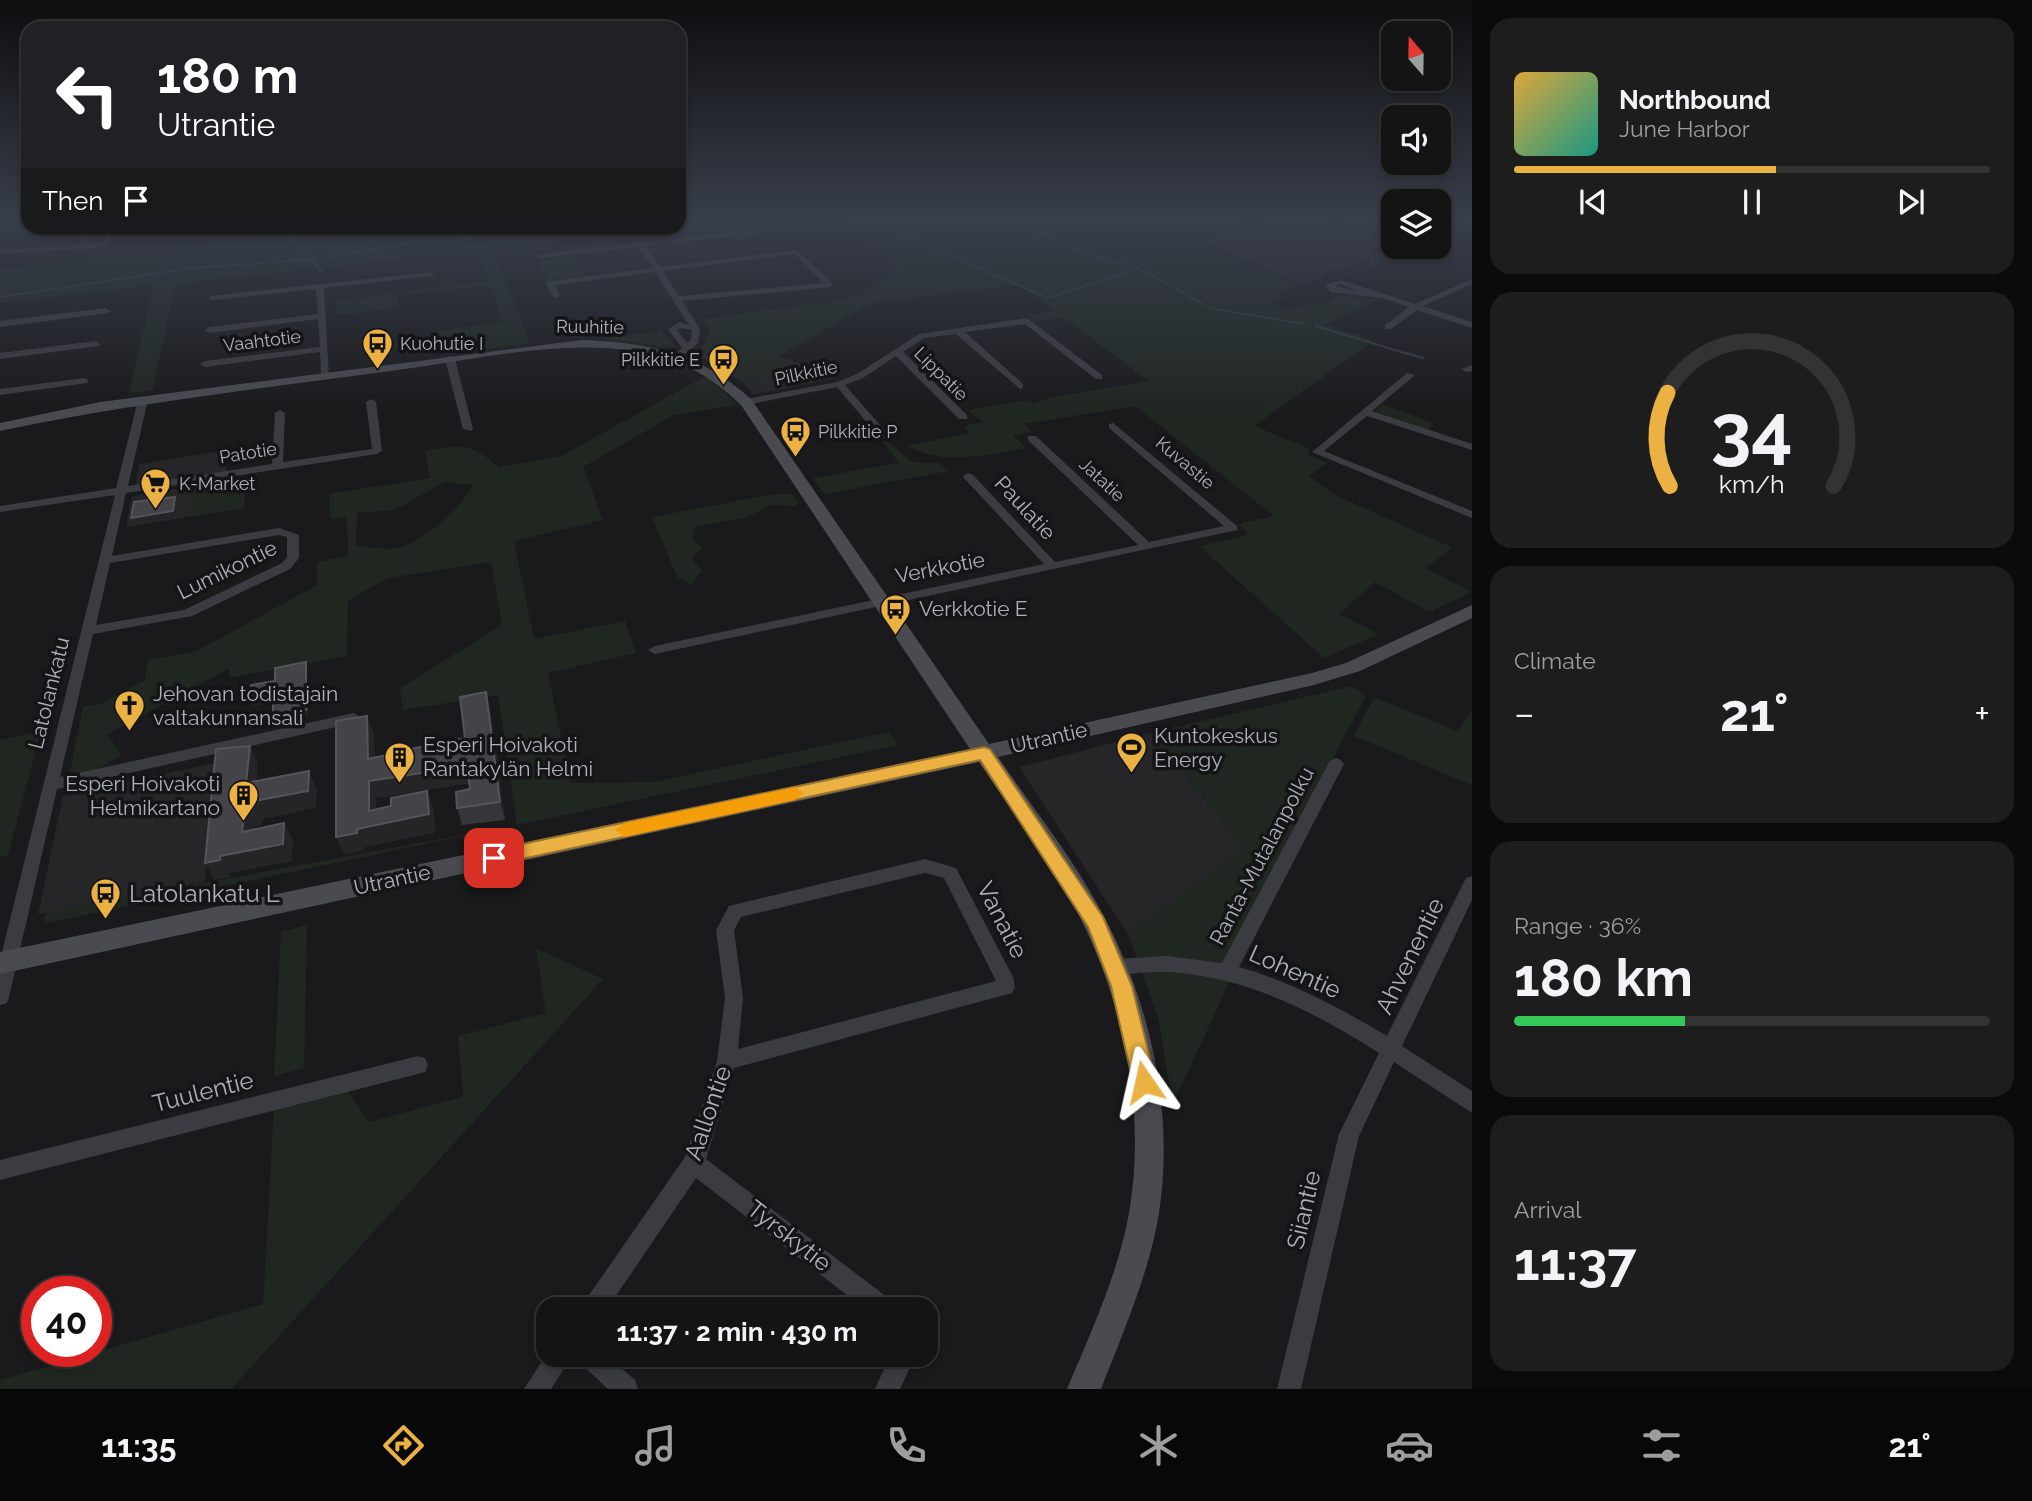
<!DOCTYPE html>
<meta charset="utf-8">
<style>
:root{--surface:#141415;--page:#1d1d1e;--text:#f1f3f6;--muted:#9d9ea0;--line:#333334;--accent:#ebb243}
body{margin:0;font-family:Raleway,sans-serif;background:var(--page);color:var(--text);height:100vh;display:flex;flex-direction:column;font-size:26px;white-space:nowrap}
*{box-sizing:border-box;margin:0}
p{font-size:23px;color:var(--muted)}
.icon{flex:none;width:38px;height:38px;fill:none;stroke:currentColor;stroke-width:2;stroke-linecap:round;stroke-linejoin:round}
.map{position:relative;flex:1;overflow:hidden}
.sheet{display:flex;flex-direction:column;gap:18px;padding:18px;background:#0b0b0c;width:560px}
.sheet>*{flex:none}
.top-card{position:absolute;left:21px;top:21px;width:665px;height:214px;border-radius:21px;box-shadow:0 4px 10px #0003,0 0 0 2px var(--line);background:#202124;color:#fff;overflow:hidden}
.needle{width:46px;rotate:340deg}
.fabs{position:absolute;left:1381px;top:21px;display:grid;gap:14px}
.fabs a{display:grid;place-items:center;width:70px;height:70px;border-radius:14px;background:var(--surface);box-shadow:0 4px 10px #0003,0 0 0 2px var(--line);font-size:35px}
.speed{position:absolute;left:21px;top:1276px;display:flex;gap:14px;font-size:35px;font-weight:700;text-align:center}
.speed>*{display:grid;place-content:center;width:91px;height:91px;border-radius:50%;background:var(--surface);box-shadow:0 4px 10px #0003,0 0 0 2px var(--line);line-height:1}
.speed .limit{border:10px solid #d22;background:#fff;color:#111}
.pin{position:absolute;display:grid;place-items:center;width:60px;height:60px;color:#fff;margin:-30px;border-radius:14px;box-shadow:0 4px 10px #0006}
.me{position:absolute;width:77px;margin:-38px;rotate:349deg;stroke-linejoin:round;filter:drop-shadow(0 0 5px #0008)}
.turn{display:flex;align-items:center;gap:24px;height:147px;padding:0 21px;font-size:32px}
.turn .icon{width:91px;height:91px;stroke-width:2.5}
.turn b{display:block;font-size:49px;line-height:60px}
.then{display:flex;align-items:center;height:66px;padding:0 21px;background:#0003;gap:14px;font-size:26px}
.big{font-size:52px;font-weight:700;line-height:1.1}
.sheet .widget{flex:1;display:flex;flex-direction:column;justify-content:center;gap:10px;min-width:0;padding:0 24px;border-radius:21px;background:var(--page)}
.sheet .dial{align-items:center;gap:0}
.dial svg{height:182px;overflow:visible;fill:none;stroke:var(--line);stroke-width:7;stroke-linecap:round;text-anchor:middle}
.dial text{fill:var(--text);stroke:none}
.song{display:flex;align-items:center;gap:21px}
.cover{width:84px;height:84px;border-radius:10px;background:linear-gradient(135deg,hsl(40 70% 55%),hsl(170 70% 35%))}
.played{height:7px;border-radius:4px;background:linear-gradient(90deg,var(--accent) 55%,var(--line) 55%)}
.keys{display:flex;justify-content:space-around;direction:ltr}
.heat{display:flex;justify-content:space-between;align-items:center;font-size:38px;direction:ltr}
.charge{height:10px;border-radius:5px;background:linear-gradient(90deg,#34c759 36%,var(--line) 0)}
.trip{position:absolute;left:536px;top:1297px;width:402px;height:70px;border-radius:21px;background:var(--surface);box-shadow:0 4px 10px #0003,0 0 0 2px var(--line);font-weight:700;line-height:70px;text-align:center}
.menu{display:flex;height:112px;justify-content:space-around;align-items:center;background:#080808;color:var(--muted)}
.menu .icon{width:49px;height:49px}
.menu .selected{color:var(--accent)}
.menu b{font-size:32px;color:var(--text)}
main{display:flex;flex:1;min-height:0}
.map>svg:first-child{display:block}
</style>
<main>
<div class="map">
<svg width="1472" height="1389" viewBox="0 0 1472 1389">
<rect width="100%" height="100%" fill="#1a1a1c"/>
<path fill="#262629" d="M1272,218H1311L1386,237L1362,262L1340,270H1327L1322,277L1303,285L1204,240Z
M779,376L788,388L753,394L742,382Z
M228,450L226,473L135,487L139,464Z
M197,486L193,516L126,527L132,496Z
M1151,733L1245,849L1128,934L1019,767Z
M215,763L205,882L38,914L63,796Z"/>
<path fill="#202721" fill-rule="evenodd" d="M842,218H1260L1197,239L1204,243L1172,245L1152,252L1162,258L1164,250C1197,236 1222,257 1252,268C1262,272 1252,268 1262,269C1271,270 1283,279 1292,283L1287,291L1274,294L1285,295L1286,299L1270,302L1283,310L1330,301L1339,295L1378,299L1325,325L1371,339L1369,344L1254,426L1311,449L1307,454L1327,463L1309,476L1335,495L1453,548L1425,568L1472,592L1429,612L1375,582L1339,614L1379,634L1324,658L1199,546L1245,536L1248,533L1238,524L1274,516L1135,406L1024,424L1031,432L1013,436L1026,448C984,456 946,465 906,446L970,433L964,426L982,422L968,410L1029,400L1033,404L1049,398L1148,381L1064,317L1035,322L1027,315L1055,311L1019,284L870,304L779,356L837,377L788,388L779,376L742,382L698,355L710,331L704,319L843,300L899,269Z
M1321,218H1393V235Z
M1439,218H1472V226L1460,231L1472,238L1456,233L1439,240Z
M280,228H300L316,239L363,228H677L493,248L530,343L444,354L436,331L502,322L491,286L403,295V291L488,281L477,250L176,284L152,391L129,393L154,285L0,303V267L149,256L236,242L244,234Z
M1393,238V247H1422L1348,276L1343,274L1370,264L1366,262Z
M574,255L586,275L548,280L538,262Z
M397,293L400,308L336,315V300Z
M662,331L677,348L606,339L607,338Z
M706,376L738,405L674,415L583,467L603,520L514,541L534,639L625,621L636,653L548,673L570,783L654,782L889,732L899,745L43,924L46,912L517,825L498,695L403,710L400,688L502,625L491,562L387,578L348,601L347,656L229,678V668L107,735L122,755C104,765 91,776 70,772L83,707L101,704L145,680L148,660L197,651L317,585V562L349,556L346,517L331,519L329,494L430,478L425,451C460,445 471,442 498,467L561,456ZM445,482L472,485C466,505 417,546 396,548C384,550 368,547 356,545L357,513L394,510Z
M1383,405L1434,423L1428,430L1375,411Z
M887,441L912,462L939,463L949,471L824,494L813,478L899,463L883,442Z
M246,478L244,508L193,516L197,486Z
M775,494H791L799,502L795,506L770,505L745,518L695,527L693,540L702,547L692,559L702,571L691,584L677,577L652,517Z
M1352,686L1366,695L1232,953V976L1173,1104L1158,1017L1128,934L1245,849L1151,733Z
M1374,697L1457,731L1472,710V785L1354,736Z
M41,731L8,855L0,857V740Z
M307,925L304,1068L274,1076L281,932Z
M536,948L603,979L231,1389H0V1380L263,1304L274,1109L348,1091L369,1122L463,1097L458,1036L546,1013Z"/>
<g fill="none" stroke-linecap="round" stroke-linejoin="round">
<path stroke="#303940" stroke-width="2" d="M866,218L1048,298L1138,268
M991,218L994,219
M1014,225L1112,263L1128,262L1203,304
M552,228L568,238
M359,229L374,243
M284,230L304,252
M484,237L545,228
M378,245L380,247
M306,255L322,272
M330,257L413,242L471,239
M0,297L193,268L316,259
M1210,308L1304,324
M1316,326L1408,354"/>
<path stroke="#303940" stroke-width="2.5" d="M1402,352L1423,358"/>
<path fill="#3b3c41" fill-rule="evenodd" d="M774,227L777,231L646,246L660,267L797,250L834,285L830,287L682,301L700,329L698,343L678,360L673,357L682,348L668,329L680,322L689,325L655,272L555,285L560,296L556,298L552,296L546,283L550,281L653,268L639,247L541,258L537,256L541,254ZM795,254L824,283L679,296L663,271ZM681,328L692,330L691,340L687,343L677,330Z
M90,228L119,229L105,247L0,254V250L78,245ZM110,231L103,243L86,244L94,232Z
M201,228H236L207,234Z
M430,272L434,274L433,276L324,288L329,378L321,376L320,352L205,367L200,364L205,361L320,347L318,319L209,333L205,330L209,327L318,314L316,289L213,300H210V296Z
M1472,279V284L1423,306L1472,322V328L1417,310L1391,329H1385V325L1409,307L1383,298L1331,292L1325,285L1341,280L1415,304ZM1341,284L1359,291L1335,286Z
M106,308L110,311L109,313L0,327V321Z
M1027,318L1102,375V379H1096L1025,324L965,332L1023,384V388L1020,389L956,334L924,338L903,352L967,415V419H959L896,356L863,378L845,385L888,434V438H880L837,387L746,405L741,402L746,399L837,382L857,374L919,334Z
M96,341L100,344L99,346L0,359V353Z
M450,356L455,359L473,429L472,431L463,429L445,359Z
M1472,365V371L1466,372L1461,369Z
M1407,373L1415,375L1372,411L1472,444V450L1367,416L1324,451L1472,511V518L1312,452Z
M84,378L89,381L87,383L0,395V389Z
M143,397L148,400L128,486L272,464L275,413L280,410L285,413L283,462L372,449L366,402L371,399L376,402L382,451L377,454L126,493L112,556L279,528L299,535V558L290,569L192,616L93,634L60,777L354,713L361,718L354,723L57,789L9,997L7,1003L0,1005V960L115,495L0,512V506L116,488L138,400ZM279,535L287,537V557L282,563L184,610L96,625L110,563Z
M1113,423L1237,526V530L655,654L648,650L655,646L1044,564L964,478L963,476L968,473L972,474L1055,562L1138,545L1028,440V436H1036L1149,542L1224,526L1109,428V424Z
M1336,758L1341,760L1344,764L1239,967C1292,982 1340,1008 1387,1036L1466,878L1472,876V900L1402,1046L1472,1091V1113L1394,1062L1359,1136L1301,1389H1277L1339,1134L1379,1053C1312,1011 1250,978 1170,972C1152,971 1134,974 1116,975L1110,973L1107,967L1110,961L1116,959L1167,956L1222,963L1328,764L1331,760Z
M925,859L956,868L1013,977L1015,987L1012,993L734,1068L706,1159L892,1301L895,1309H865L696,1178L607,1309H582L585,1301L685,1157L717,1061L725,998L716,930L729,906ZM925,873L944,878L996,981L738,1049L743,998L734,930L741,917Z
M418,1056L425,1058L428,1065L425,1072L418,1074L0,1180V1160Z
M548,1352V1354H573L551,1389H524Z
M575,1354H605L635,1380L638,1389H608L579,1362Z
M891,1354H916L900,1389H875Z"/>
<path fill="#494b51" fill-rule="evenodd" d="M0,218H28V220L0,221Z
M582,340C647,342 702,354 751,399L989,744L1312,673L1346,663L1472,605V618L1360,671L1314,685L998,757C1028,801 1061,843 1088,888C1146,983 1176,1103 1159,1213C1149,1274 1123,1332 1101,1389H1067C1091,1332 1118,1274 1129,1213C1147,1109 1123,997 1073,904C1046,855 1010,809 979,762L0,974V952L970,749L741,405C710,375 677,357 635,351C557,339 475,360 398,370C265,388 131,403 0,431V423L100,402Z"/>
</g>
<path fill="#36363a" d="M490,709L505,820L462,825L457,808L470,789L469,783L375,798L376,810L433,808L435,832L364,847V850L344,854L336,837L374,733V758L387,755L406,746L407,750L465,738Z"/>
<path fill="#252528" d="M175,497L177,502L175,516L134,522L131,518Z
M306,662L307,667L308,714L275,721L273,717Z
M486,692L490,709L505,820L500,802Z
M273,697L275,702L253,706L251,702Z
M367,716L374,733L375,776L368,759Z
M250,746L258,764L255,801L246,783Z
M467,766L472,783L375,798L376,826L427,791L433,808L435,832L364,847V850L344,854L336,837L357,829L369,811V781Z
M309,771L317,789L316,808L263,819L262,825L254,827L252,849L242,832L245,810L254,801Z
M284,823L293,840L292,861L230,873V877L215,880L205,863Z"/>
<path fill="#434348" stroke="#53555a" stroke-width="2" d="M175,497L173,511L131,518L134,502Z
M306,662V710L273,717V697L251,702V685L275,681V668Z
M486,692L500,802L457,808L456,792L470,789L467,766L369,781V811L391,806V798L427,791L429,814L357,829V833L336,837V721L367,716L368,759L387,755V750L406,746V750L465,738L460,697Z
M250,746L246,783L309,771L308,791L254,801L253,808L245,810L242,832L284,823L283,844L220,856V860L205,863L216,749Z"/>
<linearGradient id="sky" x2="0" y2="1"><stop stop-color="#0e0e0f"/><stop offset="0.53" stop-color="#383e4b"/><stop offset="1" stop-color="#383e4b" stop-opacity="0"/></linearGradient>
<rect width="1472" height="413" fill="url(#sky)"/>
<path fill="#ebb243" stroke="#99742c" stroke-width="2" d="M984,747L990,749L1103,917L1132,986L1156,1082L1152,1090L1144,1093L1136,1090L1133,1082L1111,986L1088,927L980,760L494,865L485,858L494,850Z"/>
<path fill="#f59e0b" d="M795,787L804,793L795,800L624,837L615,830L624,823Z"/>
<defs>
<symbol id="bus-pin" viewBox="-11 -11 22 30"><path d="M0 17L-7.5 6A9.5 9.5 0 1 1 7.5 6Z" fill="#ebb243" stroke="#151517"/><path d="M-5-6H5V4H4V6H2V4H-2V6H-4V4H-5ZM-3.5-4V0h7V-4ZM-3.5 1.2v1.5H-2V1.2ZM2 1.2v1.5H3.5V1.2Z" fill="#111"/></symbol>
<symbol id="supermarket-pin" viewBox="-11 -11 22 30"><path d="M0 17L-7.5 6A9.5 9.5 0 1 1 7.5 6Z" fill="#ebb243" stroke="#151517"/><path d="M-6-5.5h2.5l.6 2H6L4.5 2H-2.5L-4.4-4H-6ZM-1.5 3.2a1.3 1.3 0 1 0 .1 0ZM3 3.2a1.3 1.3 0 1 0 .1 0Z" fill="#111"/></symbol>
<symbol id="church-pin" viewBox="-11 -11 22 30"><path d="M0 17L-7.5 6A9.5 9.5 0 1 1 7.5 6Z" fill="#ebb243" stroke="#151517"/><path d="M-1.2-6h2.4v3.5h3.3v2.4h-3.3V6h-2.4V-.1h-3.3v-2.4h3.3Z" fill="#111"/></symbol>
<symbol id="stadium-pin" viewBox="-11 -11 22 30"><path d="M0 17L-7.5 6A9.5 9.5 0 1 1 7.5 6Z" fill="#ebb243" stroke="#151517"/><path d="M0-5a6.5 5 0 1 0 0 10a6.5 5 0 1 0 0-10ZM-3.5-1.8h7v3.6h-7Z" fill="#111"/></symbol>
<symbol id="building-pin" viewBox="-11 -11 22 30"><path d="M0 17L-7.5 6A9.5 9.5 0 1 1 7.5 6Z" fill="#ebb243" stroke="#151517"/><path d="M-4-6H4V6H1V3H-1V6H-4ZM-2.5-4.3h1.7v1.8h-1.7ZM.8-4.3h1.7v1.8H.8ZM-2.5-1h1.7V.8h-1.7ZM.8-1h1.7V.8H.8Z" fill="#111"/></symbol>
</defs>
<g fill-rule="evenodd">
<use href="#bus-pin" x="360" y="326" width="35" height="47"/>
<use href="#bus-pin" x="706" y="342" width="35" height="47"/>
<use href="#bus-pin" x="778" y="414" width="35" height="47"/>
<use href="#supermarket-pin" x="138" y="466" width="35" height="47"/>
<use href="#bus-pin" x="878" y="592" width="35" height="47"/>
<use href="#church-pin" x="112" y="688" width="35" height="47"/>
<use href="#stadium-pin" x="1114" y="730" width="35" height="47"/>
<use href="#building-pin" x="382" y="740" width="35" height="47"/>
<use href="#building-pin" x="226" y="778" width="35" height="47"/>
<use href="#bus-pin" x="88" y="876" width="35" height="47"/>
</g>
<g text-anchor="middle" stroke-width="7" stroke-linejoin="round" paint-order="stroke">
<g font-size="18" fill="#adb1bb" stroke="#151517">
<text transform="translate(590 327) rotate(1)" y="6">Ruuhitie</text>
<text transform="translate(262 341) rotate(-7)" y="6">Vaahtotie</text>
<text transform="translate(806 373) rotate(-12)" y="6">Pilkkitie</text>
<text transform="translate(941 374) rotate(45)" y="6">Lippatie</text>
<text transform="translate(248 453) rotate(-9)" y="6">Patotie</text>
<text transform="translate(1185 463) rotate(40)" y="6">Kuvastie</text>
<text transform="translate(1102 480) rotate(43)" y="6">Jatatie</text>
</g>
<g font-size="18" fill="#adb1bb" stroke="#151517" text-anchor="start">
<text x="400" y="350">Kuohutie I</text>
<text x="700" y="366" text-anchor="end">Pilkkitie E</text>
<text x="818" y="438">Pilkkitie P</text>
<text x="179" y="490">K-Market</text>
</g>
<g font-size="21" fill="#adb1bb" stroke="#151517">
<text transform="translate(1025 508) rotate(47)" y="7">Paulatie</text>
<text transform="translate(940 568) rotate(-11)" y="7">Verkkotie</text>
<text transform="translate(227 570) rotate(-26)" y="7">Lumikontie</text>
<text transform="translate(49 693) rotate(-76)" y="7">Latolankatu</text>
<text transform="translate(1049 738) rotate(-13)" y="7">Utrantie</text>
<text transform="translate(1262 856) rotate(-62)" y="7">Ranta-Mutalanpolku</text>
<text transform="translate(392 880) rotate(-12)" y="7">Utrantie</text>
</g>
<g font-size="21" fill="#adb1bb" stroke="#151517" text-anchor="start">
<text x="919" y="616">Verkkotie E</text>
<text x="153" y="701">Jehovan todistajain<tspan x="153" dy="24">valtakunnansali</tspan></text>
<text x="1154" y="743">Kuntokeskus<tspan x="1154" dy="24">Energy</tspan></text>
<text x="423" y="752">Esperi Hoivakoti<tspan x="423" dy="24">Rantakylän Helmi</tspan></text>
<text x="220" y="791" text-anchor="end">Esperi Hoivakoti<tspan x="220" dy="24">Helmikartano</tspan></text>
</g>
<g font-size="24" fill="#adb1bb" stroke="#151517" text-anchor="start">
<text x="129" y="902">Latolankatu L</text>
</g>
<g font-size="24" fill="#adb1bb" stroke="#151517">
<text transform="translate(1002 920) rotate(63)" y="8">Vanatie</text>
<text transform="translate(1410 956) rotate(-64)" y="8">Ahvenentie</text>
<text transform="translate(1295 972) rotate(24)" y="8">Lohentie</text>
<text transform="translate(203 1092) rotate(-14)" y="8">Tuulentie</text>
<text transform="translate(708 1113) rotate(-71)" y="8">Aallontie</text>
<text transform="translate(1304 1210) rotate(-77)" y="8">Siiantie</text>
<text transform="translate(789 1236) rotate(38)" y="8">Tyrskytie</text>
</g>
</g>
</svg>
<div class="fabs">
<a><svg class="needle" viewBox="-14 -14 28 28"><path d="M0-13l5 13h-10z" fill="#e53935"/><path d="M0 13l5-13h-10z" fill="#9d9ea0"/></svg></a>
<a><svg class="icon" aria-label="sound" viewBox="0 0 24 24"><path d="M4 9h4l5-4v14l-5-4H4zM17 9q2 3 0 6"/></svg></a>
<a><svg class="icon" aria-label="layers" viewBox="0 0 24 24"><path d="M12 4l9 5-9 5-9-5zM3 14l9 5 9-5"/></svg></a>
</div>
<div class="speed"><div class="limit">40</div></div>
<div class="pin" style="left:494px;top:858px;background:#d93025"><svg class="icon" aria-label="arrive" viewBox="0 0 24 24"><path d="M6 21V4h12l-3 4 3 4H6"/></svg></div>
<svg class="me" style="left:1144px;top:1082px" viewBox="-20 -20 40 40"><path d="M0-17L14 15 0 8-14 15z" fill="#ebb243" stroke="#fff" stroke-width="4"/></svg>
<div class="trip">11:37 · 2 min · 430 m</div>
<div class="top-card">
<div class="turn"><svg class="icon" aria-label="left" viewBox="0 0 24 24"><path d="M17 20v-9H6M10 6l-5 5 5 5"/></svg><div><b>180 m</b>Utrantie</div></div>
<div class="then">Then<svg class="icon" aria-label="arrive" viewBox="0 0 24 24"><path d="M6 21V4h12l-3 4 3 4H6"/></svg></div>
</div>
</div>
<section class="sheet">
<div class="widget">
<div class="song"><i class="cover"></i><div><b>Northbound</b><p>June Harbor</p></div></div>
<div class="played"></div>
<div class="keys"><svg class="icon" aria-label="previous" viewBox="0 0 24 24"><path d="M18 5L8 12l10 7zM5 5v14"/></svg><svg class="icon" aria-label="pause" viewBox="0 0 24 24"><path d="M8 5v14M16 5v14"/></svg><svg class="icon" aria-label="next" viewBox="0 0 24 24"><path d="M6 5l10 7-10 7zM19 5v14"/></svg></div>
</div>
<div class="widget dial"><svg viewBox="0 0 100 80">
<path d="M14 69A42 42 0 1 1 86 69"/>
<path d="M14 69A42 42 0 0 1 13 28" stroke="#ebb243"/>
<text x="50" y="56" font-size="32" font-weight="700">34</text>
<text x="50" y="72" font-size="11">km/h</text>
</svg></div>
<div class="widget"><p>Climate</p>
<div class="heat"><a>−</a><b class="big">21°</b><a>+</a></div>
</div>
<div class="widget"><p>Range · 36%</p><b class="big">180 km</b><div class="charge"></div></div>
<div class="widget"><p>Arrival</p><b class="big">11:37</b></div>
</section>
</main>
<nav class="menu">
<b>11:35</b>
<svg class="icon selected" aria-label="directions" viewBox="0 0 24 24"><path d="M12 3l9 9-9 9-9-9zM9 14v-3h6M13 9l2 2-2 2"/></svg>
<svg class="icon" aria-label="music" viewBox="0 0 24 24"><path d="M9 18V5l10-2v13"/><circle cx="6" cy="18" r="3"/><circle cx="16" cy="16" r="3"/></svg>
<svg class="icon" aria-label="phone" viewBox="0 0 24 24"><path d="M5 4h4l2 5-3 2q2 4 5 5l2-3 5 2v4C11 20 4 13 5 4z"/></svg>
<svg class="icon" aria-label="climate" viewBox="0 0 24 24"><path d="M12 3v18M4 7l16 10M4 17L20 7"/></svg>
<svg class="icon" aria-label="car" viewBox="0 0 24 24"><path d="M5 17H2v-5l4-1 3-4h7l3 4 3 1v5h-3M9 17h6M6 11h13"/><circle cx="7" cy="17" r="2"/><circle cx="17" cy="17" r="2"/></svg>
<svg class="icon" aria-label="filters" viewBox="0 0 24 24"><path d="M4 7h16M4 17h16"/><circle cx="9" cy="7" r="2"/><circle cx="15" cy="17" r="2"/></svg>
<b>21°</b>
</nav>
